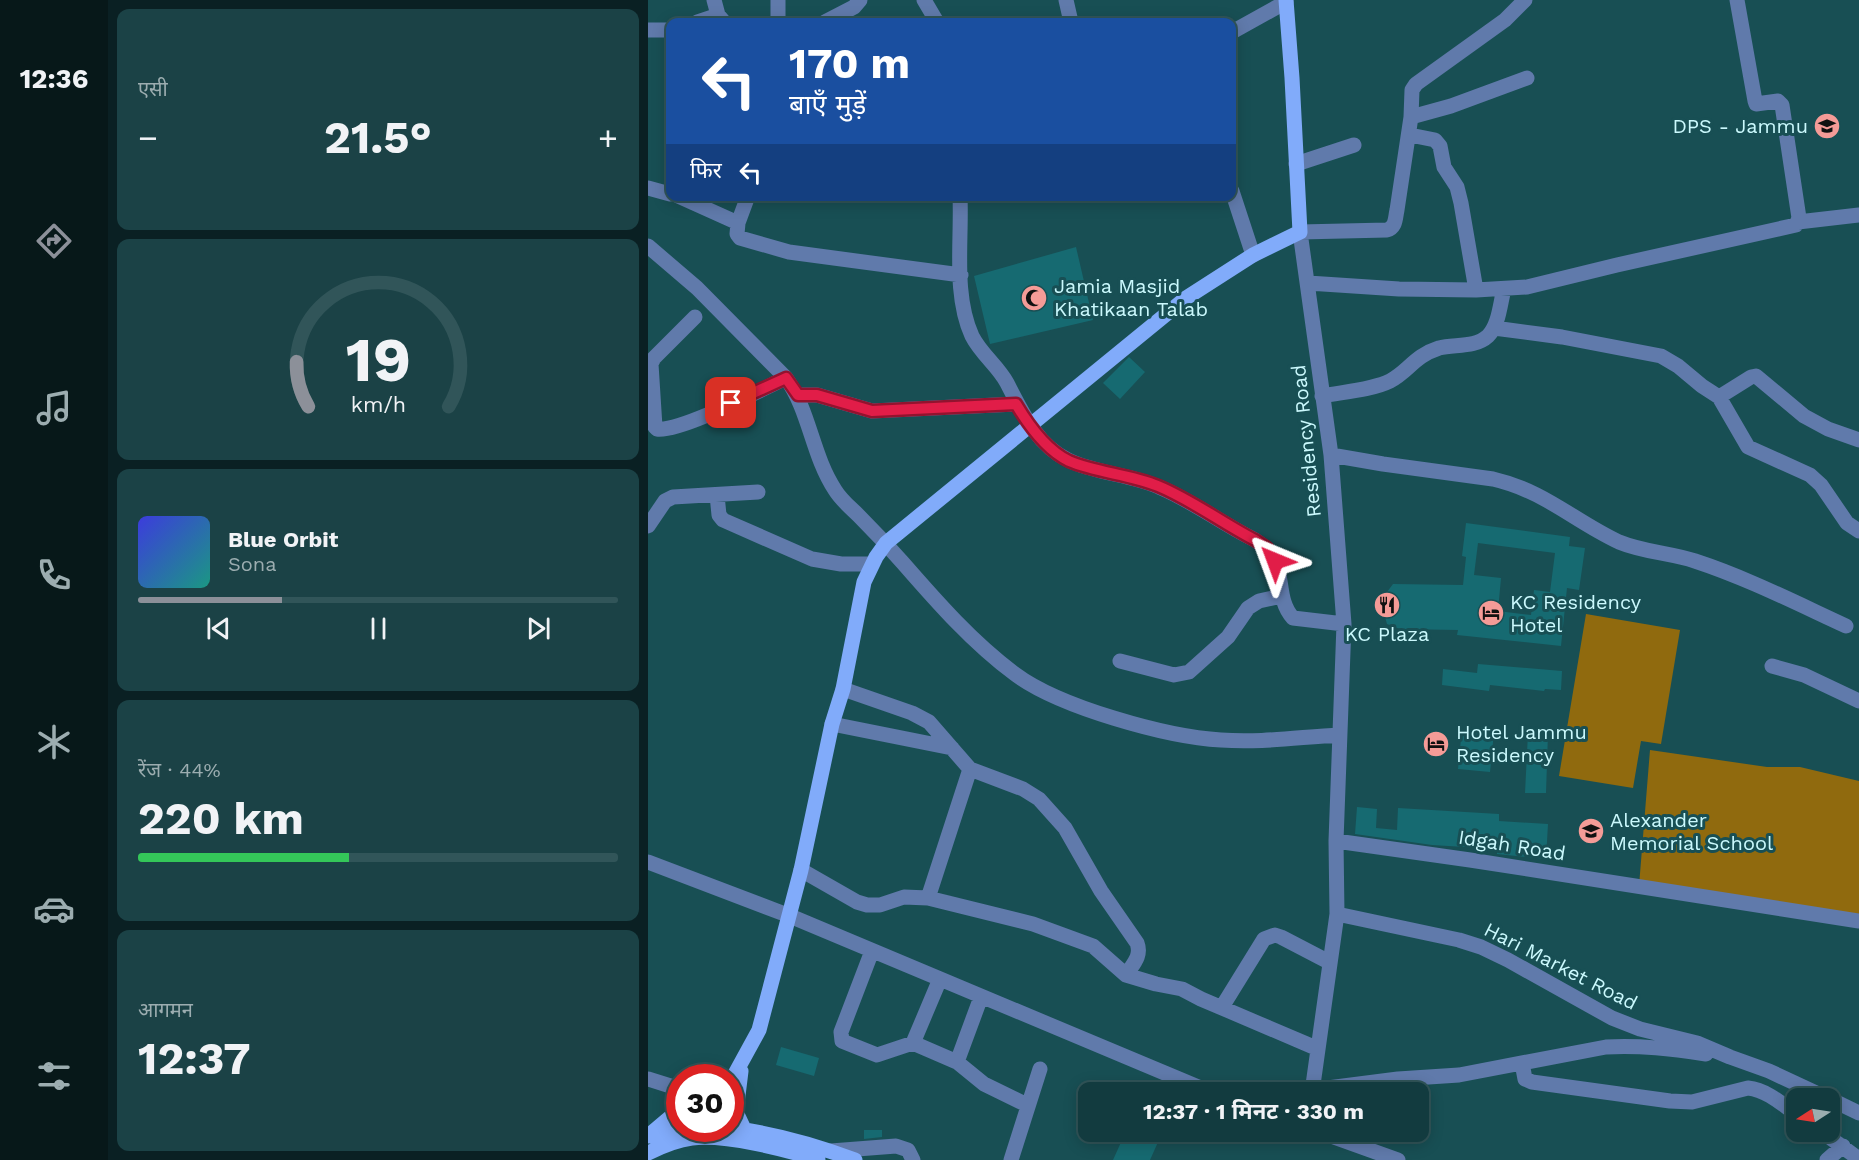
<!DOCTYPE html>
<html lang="hi">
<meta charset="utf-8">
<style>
:root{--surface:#123b3f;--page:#1b4246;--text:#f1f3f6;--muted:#9cadb0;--line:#315559;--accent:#8c9099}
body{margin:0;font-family:"Work Sans","Noto Sans Devanagari",sans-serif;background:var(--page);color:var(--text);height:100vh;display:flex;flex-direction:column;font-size:22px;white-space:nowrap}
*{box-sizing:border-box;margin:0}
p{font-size:20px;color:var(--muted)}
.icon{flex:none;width:33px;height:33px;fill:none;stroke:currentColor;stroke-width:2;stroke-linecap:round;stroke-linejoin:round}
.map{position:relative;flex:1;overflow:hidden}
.drawer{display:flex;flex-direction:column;gap:9px;padding:9px;background:#0a2023;width:540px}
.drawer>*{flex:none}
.banner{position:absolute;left:18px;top:18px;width:570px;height:183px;border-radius:12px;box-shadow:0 3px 15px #0003,0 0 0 2px var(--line);background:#1a4fa0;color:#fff;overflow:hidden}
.needle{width:39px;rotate:258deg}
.controls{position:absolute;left:1138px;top:1088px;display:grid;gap:12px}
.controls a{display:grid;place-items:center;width:54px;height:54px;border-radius:12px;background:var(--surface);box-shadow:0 3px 15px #0003,0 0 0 2px var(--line);font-size:30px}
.speed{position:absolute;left:18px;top:1064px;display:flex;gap:12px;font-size:30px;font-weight:700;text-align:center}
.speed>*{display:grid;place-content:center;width:78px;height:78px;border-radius:50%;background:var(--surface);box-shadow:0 3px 15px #0003,0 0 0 2px var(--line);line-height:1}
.speed .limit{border:9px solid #d22;background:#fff;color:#111}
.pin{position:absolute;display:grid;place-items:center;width:51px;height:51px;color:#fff;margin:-26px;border-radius:12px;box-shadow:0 3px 9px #0006}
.me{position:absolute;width:66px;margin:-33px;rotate:316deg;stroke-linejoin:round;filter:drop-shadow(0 0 4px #0008)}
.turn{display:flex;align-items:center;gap:21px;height:126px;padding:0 24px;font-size:27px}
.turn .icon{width:78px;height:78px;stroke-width:2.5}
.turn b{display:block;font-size:42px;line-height:51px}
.then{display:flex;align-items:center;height:57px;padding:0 24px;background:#0003;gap:12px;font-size:22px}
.big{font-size:45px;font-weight:700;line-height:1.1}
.drawer .card{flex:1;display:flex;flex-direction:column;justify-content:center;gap:9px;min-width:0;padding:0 21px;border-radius:12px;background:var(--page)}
.drawer .dial{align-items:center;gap:0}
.dial svg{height:156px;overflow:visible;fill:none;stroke:var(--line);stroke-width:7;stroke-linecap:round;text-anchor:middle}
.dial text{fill:var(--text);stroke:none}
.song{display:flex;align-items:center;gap:18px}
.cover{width:72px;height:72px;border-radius:9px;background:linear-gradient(135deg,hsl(240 70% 55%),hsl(170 70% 35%))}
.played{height:6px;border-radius:3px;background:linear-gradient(90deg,var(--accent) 30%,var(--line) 30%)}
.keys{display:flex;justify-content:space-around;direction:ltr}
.heat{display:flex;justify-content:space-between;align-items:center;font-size:33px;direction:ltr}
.charge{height:9px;border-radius:4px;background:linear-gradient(90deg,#34c759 44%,var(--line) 0)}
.trip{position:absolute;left:430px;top:1082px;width:351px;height:60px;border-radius:12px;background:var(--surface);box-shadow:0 3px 15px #0003,0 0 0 2px var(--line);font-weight:700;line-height:60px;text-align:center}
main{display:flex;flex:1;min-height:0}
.tab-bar{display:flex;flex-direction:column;width:108px;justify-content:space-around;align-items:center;background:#071819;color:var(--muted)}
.tab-bar .icon{width:42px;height:42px}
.tab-bar .selected{color:var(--accent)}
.tab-bar b{font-size:27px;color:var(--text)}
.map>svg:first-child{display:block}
</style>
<main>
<nav class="tab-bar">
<b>12:36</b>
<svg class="icon selected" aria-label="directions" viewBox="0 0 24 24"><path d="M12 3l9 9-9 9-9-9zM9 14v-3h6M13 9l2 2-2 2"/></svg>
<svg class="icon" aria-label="music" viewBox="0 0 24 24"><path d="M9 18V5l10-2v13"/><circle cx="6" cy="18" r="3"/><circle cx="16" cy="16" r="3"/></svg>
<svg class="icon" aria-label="phone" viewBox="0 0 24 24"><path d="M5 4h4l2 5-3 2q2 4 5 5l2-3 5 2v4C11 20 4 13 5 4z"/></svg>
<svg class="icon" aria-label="climate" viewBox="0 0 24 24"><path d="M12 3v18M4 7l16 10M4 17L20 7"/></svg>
<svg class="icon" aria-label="car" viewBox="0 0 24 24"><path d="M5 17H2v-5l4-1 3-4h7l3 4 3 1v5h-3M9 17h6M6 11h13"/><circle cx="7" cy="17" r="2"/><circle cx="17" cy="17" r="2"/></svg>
<svg class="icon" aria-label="filters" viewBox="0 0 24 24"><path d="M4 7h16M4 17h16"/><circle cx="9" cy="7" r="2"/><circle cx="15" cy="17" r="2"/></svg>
</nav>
<section class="drawer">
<div class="card"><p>एसी</p>
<div class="heat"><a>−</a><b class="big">21.5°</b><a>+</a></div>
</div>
<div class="card dial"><svg viewBox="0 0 100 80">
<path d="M14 69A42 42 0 1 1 86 69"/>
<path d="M14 69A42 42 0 0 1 8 46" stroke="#8c9099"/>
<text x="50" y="56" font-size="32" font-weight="700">19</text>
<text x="50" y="72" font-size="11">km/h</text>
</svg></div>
<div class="card">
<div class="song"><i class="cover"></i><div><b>Blue Orbit</b><p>Sona</p></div></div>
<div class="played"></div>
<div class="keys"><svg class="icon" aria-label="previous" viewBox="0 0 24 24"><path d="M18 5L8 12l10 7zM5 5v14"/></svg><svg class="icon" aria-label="pause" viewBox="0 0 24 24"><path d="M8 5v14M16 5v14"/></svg><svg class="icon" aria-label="next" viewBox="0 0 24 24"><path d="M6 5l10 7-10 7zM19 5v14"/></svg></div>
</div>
<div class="card"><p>रेंज · 44%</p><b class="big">220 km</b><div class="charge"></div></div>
<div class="card"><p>आगमन</p><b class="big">12:37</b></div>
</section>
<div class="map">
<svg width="1211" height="1160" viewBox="0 0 1211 1160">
<rect width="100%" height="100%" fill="#184f54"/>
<path fill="#906a0e" d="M938,614L1032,630L1013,744L993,741L985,788L911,776Z
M1002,750L1119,767H1152L1211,781V914L991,886Z"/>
<path fill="#166a71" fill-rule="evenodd" d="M428,247L445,320L342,344L326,276Z
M481,357L497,372L472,399L455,383Z
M818,523L922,537L921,546L937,548L931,590L919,588L913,646L809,635L810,630L752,629L739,624L735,610L736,596L745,584L815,585L818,557L814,556ZM830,543L907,553L902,592L886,590L883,615L850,611L853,578L826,575Z
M830,664L914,671L913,690L897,689L896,691L842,685L841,691L794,685L795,669L829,673Z
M814,729L846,732L842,772L810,769Z
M880,733L900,734L898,793H877Z
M709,807L729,809L728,828L749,830L750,808L851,814V821L900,824L898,859L849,854V849L784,845L707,834Z
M133,1047L171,1058L166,1076L128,1065Z
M216,1130H234V1137L216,1139Z
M478,1131H515L502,1160H465Z"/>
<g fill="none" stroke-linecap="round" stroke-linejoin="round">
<path stroke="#607aab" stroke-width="15" d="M66,0L70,15L76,22
M130,0V22
M276,0L289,22
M418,0L423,22
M877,0L857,20L768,84L764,90L763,117L803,106L879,78
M49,22L70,15
M177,22L206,7L212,0
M0,30H22
M584,32L638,2
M762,135L787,140L792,146L796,167L809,187L813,203L828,290
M648,164L706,145
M0,188L22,194
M584,191L605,255
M30,196L90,223
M100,196L90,223L89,234L92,238L141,252L313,275
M312,196C314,241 305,294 324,336C333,354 350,366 359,383C374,412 389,445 420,460C449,474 482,474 511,487C545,501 574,524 607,540C615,545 622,551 627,560C635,579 630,602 645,618L696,624
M1150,222L1211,215
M0,246L49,288L138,378C162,412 164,455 187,490C193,500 203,508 211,516C226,531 241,547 255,563C289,602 325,643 367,674C411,707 519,737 573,740C612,743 652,737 691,735
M660,283L751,289L828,290L879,287L969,265L1148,225L1151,218L1134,105L1130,101L1108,104L1107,101L1089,0
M47,317L6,358L3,364L7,427L9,429C33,432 112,390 138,378
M846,328L914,337L1013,356L1030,366L1054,386L1071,397L1100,447L1162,475L1173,485L1199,523L1211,531
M150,395H169L224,411L368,404
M674,396C694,392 724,390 742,381C761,371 766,356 791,348C807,344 827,348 840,336C851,325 852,304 856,289
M1071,397L1103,377L1108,376L1156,416L1180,429L1211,440
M683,455L735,464L845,479C897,491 926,521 971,542C995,552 1022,553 1047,561C1099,578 1148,603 1198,626
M69,495L71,515L75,520L164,559L193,564H224
M0,526L17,501L25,497L110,492
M472,661L526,675L541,672L580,637L600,608L611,601L634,596
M1124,666L1156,675L1211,701
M195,689L264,713L281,722L322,769L375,789L391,799L417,828L453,891L489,943C494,956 485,964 478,975
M184,724L304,748
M688,841L822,860L1211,921
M0,862L142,916L562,1092
M153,870L209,902L219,905H232L256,897L280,898L385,924L445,946L478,975L508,984L534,989L553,999L668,1048
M280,898L322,769
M689,914L811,940L833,947L860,960L964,1018L992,1029L1049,1043L1082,1057L1121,1071L1179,1098
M224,951L193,1032L194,1041L229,1055L265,1043L309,1062L336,1084L379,1105
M574,1007L616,939L627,935L633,937L681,962
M265,1043L292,979
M309,1062L333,997
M874,1063L877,1079L884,1082L1022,1101L1044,1102L1100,1088C1119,1090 1134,1104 1149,1115
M0,1079L32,1089
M664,1090L750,1079L811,1075L958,1047C992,1045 1024,1049 1058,1054
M664,1092L689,914L688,841L696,624L683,455L652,232L739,230C748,227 747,219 749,210L763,117
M1182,1099L1211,1113
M669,1131L750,1160
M1173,1131L1211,1159
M183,1151L248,1146L260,1150L265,1160
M363,1160L392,1069
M1179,1160L1195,1146"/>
<path stroke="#81abfa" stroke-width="15" d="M93,1071L88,1112L96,1129
M82,1083L111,1030L153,870L184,724L195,689L216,582L228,557L238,543L538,298L605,255L652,232L644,78L638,0
M82,1128C124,1133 167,1145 207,1160
M0,1136L32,1109
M3,1136L33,1128
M0,1153C14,1146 28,1140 44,1138C77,1134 138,1149 170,1160"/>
</g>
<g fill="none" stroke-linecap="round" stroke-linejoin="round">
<defs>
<path id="route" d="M83,403L138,378L150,395H169L224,411L368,404C381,426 398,450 421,461C449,473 481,474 510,486C544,500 574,523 607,540L619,548L627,561"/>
</defs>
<use href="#route" stroke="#92132f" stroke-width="15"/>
<use href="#route" stroke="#e11d48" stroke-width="10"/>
</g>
<defs>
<symbol id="university-disc" viewBox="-11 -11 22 22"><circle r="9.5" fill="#f59b97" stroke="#184f54"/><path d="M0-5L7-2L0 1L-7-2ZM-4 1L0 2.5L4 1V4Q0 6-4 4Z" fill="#111"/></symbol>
<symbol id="mosque-disc" viewBox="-11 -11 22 22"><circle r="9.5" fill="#f59b97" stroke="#184f54"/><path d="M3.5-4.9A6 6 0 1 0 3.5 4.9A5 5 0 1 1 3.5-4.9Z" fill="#111"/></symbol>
<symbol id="restaurant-disc" viewBox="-11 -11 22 22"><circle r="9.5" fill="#f59b97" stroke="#184f54"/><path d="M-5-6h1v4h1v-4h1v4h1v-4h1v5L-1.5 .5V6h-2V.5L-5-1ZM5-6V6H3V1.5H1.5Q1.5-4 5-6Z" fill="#111"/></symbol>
<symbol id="hotel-disc" viewBox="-11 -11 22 22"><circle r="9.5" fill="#f59b97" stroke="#184f54"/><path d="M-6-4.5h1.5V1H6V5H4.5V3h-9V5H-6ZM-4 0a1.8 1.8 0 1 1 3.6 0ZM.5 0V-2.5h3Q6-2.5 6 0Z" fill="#111"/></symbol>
<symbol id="school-disc" viewBox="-11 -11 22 22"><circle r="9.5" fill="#f59b97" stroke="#184f54"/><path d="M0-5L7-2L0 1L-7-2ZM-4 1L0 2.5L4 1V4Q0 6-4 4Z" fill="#111"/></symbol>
</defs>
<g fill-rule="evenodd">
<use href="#university-disc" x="1164" y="111" width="30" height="30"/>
<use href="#mosque-disc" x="371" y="283" width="30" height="30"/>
<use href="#restaurant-disc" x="724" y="590" width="30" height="30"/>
<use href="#hotel-disc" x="828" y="598" width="30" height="30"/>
<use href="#hotel-disc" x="773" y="729" width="30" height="30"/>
<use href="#school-disc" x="928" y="816" width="30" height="30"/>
</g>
<g text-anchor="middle" stroke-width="6" stroke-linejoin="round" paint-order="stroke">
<g font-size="20" fill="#cbf9fd" stroke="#184f54" text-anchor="start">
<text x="1160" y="133" text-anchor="end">DPS - Jammu</text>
<text x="406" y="293">Jamia Masjid<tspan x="406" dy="23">Khatikaan Talab</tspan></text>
<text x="862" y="609">KC Residency<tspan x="862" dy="23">Hotel</tspan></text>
<text x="739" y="641" text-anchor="middle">KC Plaza</text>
<text x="808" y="739">Hotel Jammu<tspan x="808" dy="23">Residency</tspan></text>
<text x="962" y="827">Alexander<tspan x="962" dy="23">Memorial School</tspan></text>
</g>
<g font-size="20" fill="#cbf9fd" stroke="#184f54">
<text transform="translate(658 441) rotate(-96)" y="7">Residency Road</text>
<text transform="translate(864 845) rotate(9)" y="7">Idgah Road</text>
<text transform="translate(913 966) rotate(27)" y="7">Hari Market Road</text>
</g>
</g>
</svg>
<div class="controls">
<a><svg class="needle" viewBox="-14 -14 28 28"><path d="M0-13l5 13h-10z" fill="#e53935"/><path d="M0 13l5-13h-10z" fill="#9cadb0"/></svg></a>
</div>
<div class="speed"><div class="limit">30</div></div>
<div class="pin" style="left:83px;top:403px;background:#d93025"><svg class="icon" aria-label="arrive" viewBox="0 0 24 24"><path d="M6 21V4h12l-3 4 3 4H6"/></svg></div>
<svg class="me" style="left:627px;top:561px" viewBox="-20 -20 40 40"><path d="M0-17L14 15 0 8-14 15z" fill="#e11d48" stroke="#fff" stroke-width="4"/></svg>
<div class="trip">12:37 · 1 मिनट · 330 m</div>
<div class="banner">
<div class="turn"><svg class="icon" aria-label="left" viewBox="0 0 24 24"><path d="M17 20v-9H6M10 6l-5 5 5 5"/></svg><div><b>170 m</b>बाएँ मुड़ें</div></div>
<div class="then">फिर<svg class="icon" aria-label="left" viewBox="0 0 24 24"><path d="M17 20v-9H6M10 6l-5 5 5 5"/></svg></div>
</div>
</div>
</main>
